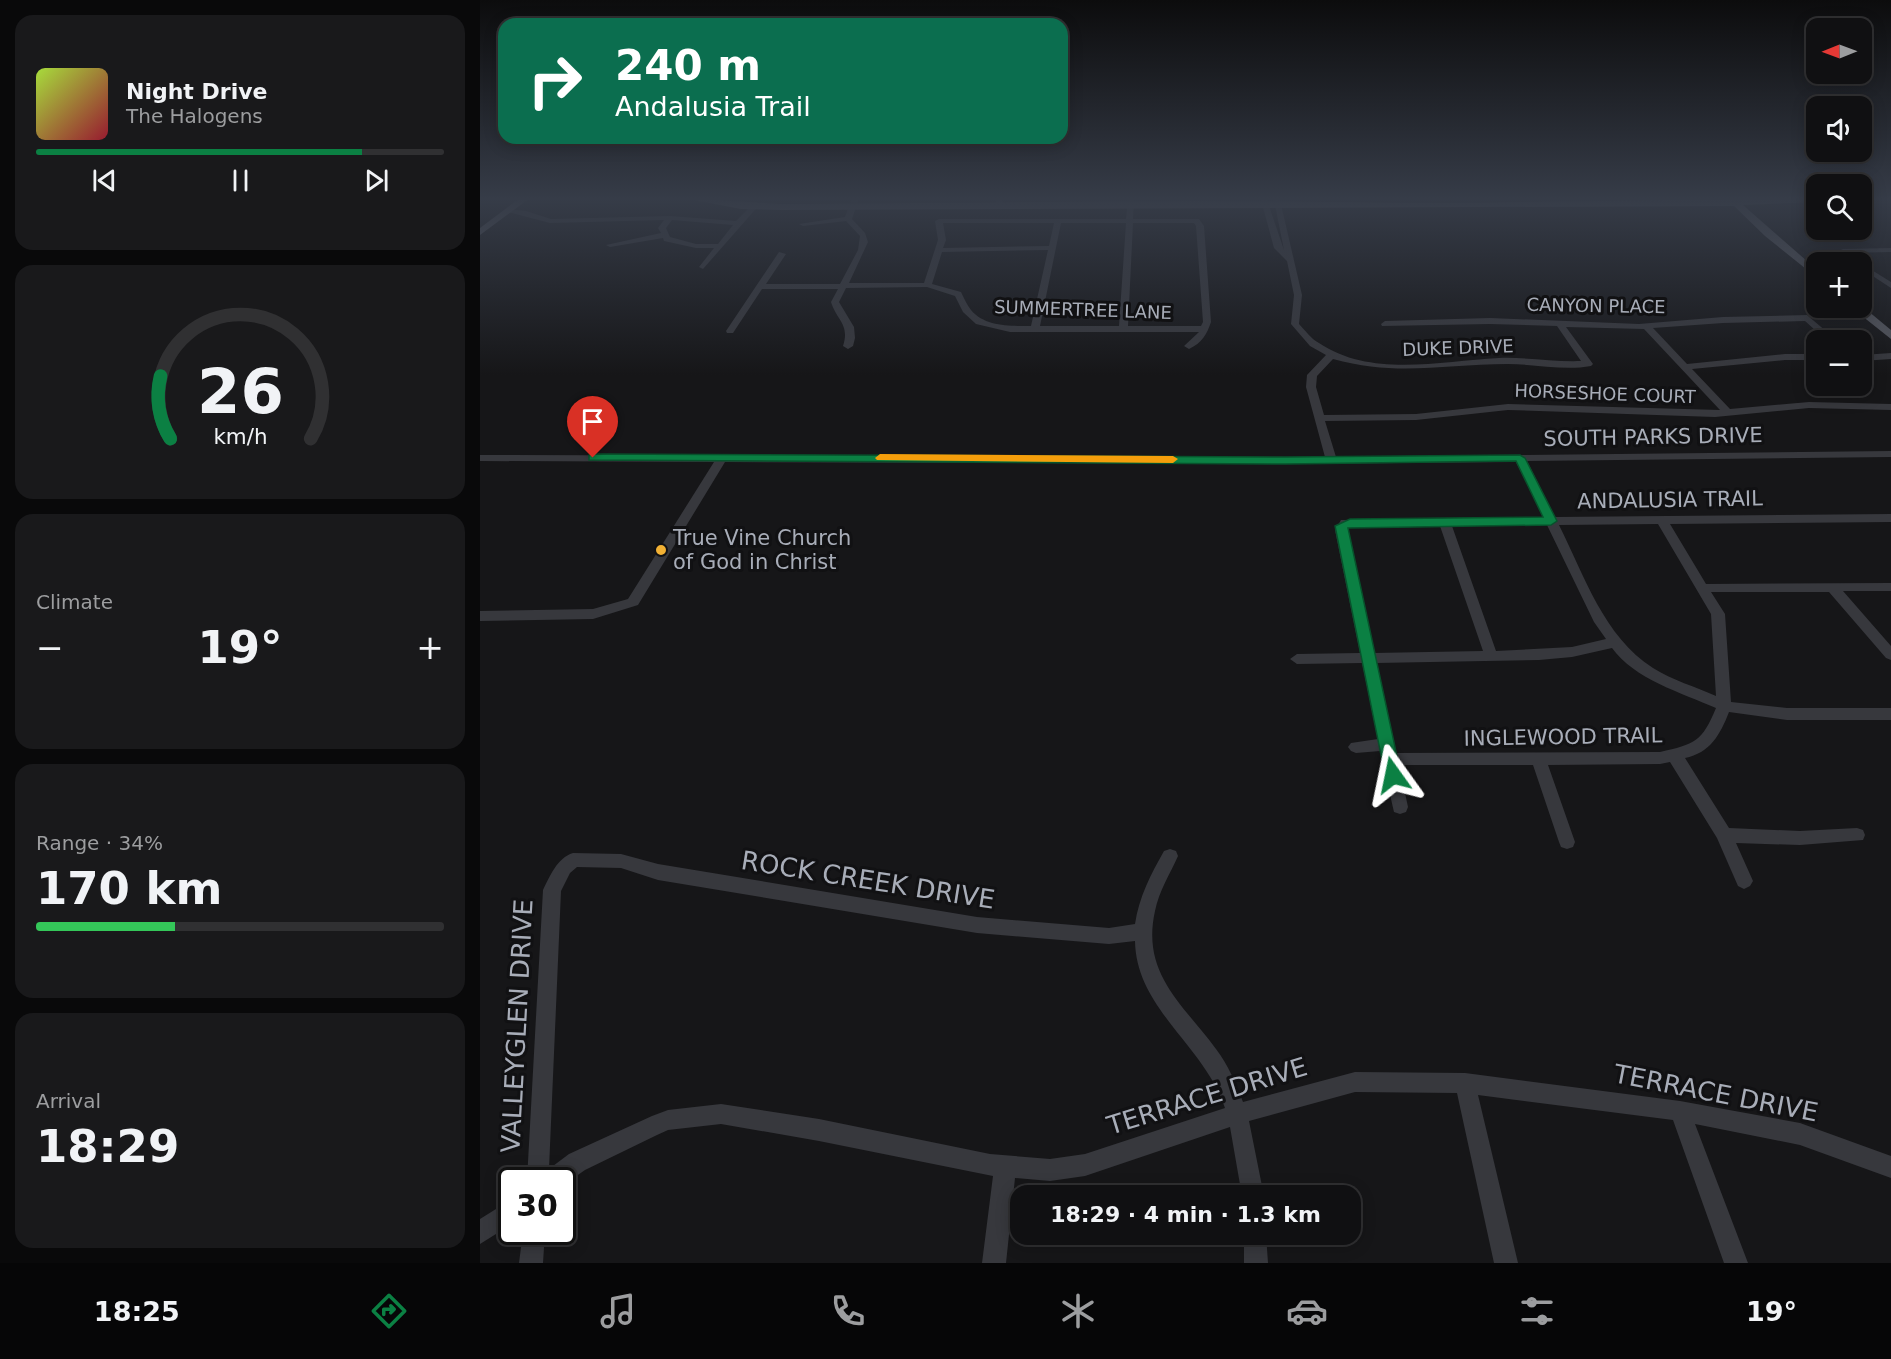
<!DOCTYPE html>
<meta charset="utf-8">
<style>
:root{--surface:#101012;--page:#19191b;--text:#f1f3f6;--muted:#9c9d9f;--line:#303032;--accent:#0b8043}
body{margin:0;font-family:"DejaVu Sans",sans-serif;background:var(--page);color:var(--text);height:100vh;display:flex;flex-direction:column;font-size:22px;white-space:nowrap}
*{box-sizing:border-box;margin:0}
p{font-size:20px;color:var(--muted)}
.icon{flex:none;width:33px;height:33px;fill:none;stroke:currentColor;stroke-width:2;stroke-linecap:round;stroke-linejoin:round}
.map{position:relative;flex:1;overflow:hidden}
.drawer{display:flex;flex-direction:column;gap:15px;padding:15px;background:#09090a;width:480px}
.drawer>*{flex:none}
.banner{position:absolute;left:18px;top:18px;width:570px;height:126px;border-radius:18px;box-shadow:0 3px 15px #0003,0 0 0 2px var(--line);background:#0b6e4f;color:#fff;overflow:hidden}
.needle{width:39px;rotate:269deg}
.controls{position:absolute;left:1326px;top:18px;display:grid;gap:12px}
.controls a{display:grid;place-items:center;width:66px;height:66px;border-radius:12px;background:var(--surface);box-shadow:0 3px 15px #0003,0 0 0 2px var(--line);font-size:30px}
.speed{position:absolute;left:18px;top:1167px;display:flex;gap:12px;font-size:30px;font-weight:700;text-align:center}
.speed>*{display:grid;place-content:center;width:78px;height:78px;border-radius:50%;background:var(--surface);box-shadow:0 3px 15px #0003,0 0 0 2px var(--line);line-height:1}
.speed .limit{border:3px solid #111;border-radius:9px;background:#fff;color:#111}
.pin{position:absolute;display:grid;place-items:center;width:51px;height:51px;color:#fff;margin:-62px -26px;border-radius:50% 50% 50% 0;rotate:-45deg;box-shadow:0 0 6px #0007}
.pin .icon{rotate:45deg}
.me{position:absolute;width:66px;margin:-33px;rotate:348deg;stroke-linejoin:round;filter:drop-shadow(0 0 4px #0008)}
.turn{display:flex;align-items:center;gap:21px;height:126px;padding:0 18px;font-size:27px}
.turn .icon{width:78px;height:78px;stroke-width:2.5}
.turn b{display:block;font-size:42px;line-height:51px}
.big{font-size:45px;font-weight:600;line-height:1.1}
.drawer .card{flex:1;display:flex;flex-direction:column;justify-content:center;gap:9px;min-width:0;padding:0 21px;border-radius:18px;background:var(--page)}
.drawer .dial{align-items:center;gap:0}
.dial svg{height:156px;overflow:visible;fill:none;stroke:var(--line);stroke-width:7;stroke-linecap:round;text-anchor:middle}
.dial text{fill:var(--text);stroke:none}
.song{display:flex;align-items:center;gap:18px}
.cover{width:72px;height:72px;border-radius:9px;background:linear-gradient(135deg,hsl(80 70% 55%),hsl(350 70% 35%))}
.played{height:6px;border-radius:3px;background:linear-gradient(90deg,var(--accent) 80%,var(--line) 80%)}
.keys{display:flex;justify-content:space-around;direction:ltr}
.heat{display:flex;justify-content:space-between;align-items:center;font-size:33px;direction:ltr}
.charge{height:9px;border-radius:4px;background:linear-gradient(90deg,#34c759 34%,var(--line) 0)}
.trip{position:absolute;left:530px;top:1185px;width:351px;height:60px;border-radius:18px;background:var(--surface);box-shadow:0 3px 15px #0003,0 0 0 2px var(--line);font-weight:600;line-height:60px;text-align:center}
.tabs{display:flex;height:96px;justify-content:space-around;align-items:center;background:#060607;color:var(--muted)}
.tabs .icon{width:42px;height:42px}
.tabs .active{color:var(--accent)}
.tabs b{font-size:27px;color:var(--text)}
main{display:flex;flex:1;min-height:0}
.map>svg:first-child{display:block}
</style>
<main>
<section class="drawer">
<div class="card">
<div class="song"><i class="cover"></i><div><b>Night Drive</b><p>The Halogens</p></div></div>
<div class="played"></div>
<div class="keys"><svg class="icon" aria-label="previous" viewBox="0 0 24 24"><path d="M18 5L8 12l10 7zM5 5v14"/></svg><svg class="icon" aria-label="pause" viewBox="0 0 24 24"><path d="M8 5v14M16 5v14"/></svg><svg class="icon" aria-label="next" viewBox="0 0 24 24"><path d="M6 5l10 7-10 7zM19 5v14"/></svg></div>
</div>
<div class="card dial"><svg viewBox="0 0 100 80">
<path d="M14 69A42 42 0 1 1 86 69"/>
<path d="M14 69A42 42 0 0 1 9 37" stroke="#0b8043"/>
<text x="50" y="56" font-size="32" font-weight="700">26</text>
<text x="50" y="72" font-size="11">km/h</text>
</svg></div>
<div class="card"><p>Climate</p>
<div class="heat"><a>−</a><b class="big">19°</b><a>+</a></div>
</div>
<div class="card"><p>Range · 34%</p><b class="big">170 km</b><div class="charge"></div></div>
<div class="card"><p>Arrival</p><b class="big">18:29</b></div>
</section>
<div class="map">
<svg width="1411" height="1263" viewBox="0 0 1411 1263">
<rect width="100%" height="100%" fill="#161618"/>
<g fill="none" stroke-linecap="round" stroke-linejoin="round">
<path fill="#37383d" fill-rule="evenodd" d="M372,198H379L372,219L385,233L388,242L369,283H444L458,240L455,221L459,219H646L648,200L653,198L654,200L653,219H719L724,226L731,322C727,334 722,343 709,349L704,346L719,332H530L496,324L483,312L475,296L447,287L366,288L359,302L374,327L375,338L373,346L368,349L363,346C370,324 357,321 351,302L358,289H282L253,333H247L246,331L299,252L306,254L286,284H360L378,250L380,236L366,221L323,226L319,224L365,217ZM463,223H574L569,246L463,248L466,240ZM581,223H646L639,326H560ZM653,223H714L716,226L723,322L721,326H648ZM568,250L551,326C531,326 505,327 491,310C487,305 484,298 481,292L452,284L462,252Z
M517,198H524L521,206L515,205Z
M782,198L787,200L804,250L794,200L795,198L800,200L822,295L819,324C825,330 831,339 839,343C891,378 960,361 1019,358C1046,357 1074,362 1101,361L1077,326L1010,324L902,326L901,324L905,321L1010,318L1159,324L1243,317L1327,315L1354,338L1355,340H1346L1325,321L1243,323L1173,328L1207,364L1305,354H1336V360H1305L1212,369L1250,409L1329,402L1411,404V410L1329,408L1235,417L1028,410L936,420L845,421L856,457L1411,451V457L1047,461L1075,517L1411,514V522L1190,524L1226,584L1411,583V591H1363L1411,646V660L1406,658L1349,592H1231L1245,614L1251,702L1307,708H1411V720H1307L1249,712C1240,735 1230,753 1205,758L1249,828L1320,831L1377,828L1383,830L1385,835L1383,840L1320,845L1256,843L1273,881L1270,886L1264,889L1258,886L1237,838L1190,762L1180,764L1068,765L1095,842L1093,847L1087,849L1081,847L1079,842L1053,765H919L928,807L926,812L920,814L914,812L900,751L876,753L871,751L868,747L871,743L898,739L882,663L817,664L810,659L817,654L880,653L855,530L861,520L1064,518L1036,462L806,464L245,462L158,605L113,619L0,621V611L113,609L148,599L234,462L0,461V455L845,457L826,387L827,375L846,355L830,346L811,324L814,295L807,261L794,248L781,200ZM1086,327L1164,329L1240,410L1028,404L936,414L844,415L836,387L837,376L853,359C918,377 964,364 1028,364C1055,364 1084,371 1111,366L1113,364ZM1178,524L1231,614L1236,696C1216,687 1192,680 1173,668C1124,637 1104,575 1079,525ZM1067,525L1114,622L1126,639L1092,647L1016,651L972,526ZM960,526L1003,651L894,653L867,530L869,527ZM1132,648C1154,679 1202,693 1236,708C1222,742 1215,744 1180,752L916,753L896,663L1059,660L1092,657Z
M275,202L281,203L223,269L219,267L234,248H216L184,241L183,238L130,247L126,245L181,233L178,228L184,220L70,223L24,211L28,209L46,211L71,219L190,216L256,221ZM192,220L253,225L238,244H216L190,237L186,228Z
M1411,248V252L1363,253L1359,251L1363,249Z
M1382,264L1411,282V288L1382,269Z
M1411,353V359L1382,361V355Z
M690,849L696,851L698,856C690,874 679,891 675,911C661,974 703,1004 736,1049C748,1065 756,1083 763,1102L875,1072L985,1073L1200,1101L1320,1123L1411,1156V1178L1320,1145L1215,1124L1268,1263H1244L1193,1120L998,1095L1038,1263H1014L977,1093L875,1092L769,1121L784,1196H762L750,1127L605,1176L570,1181L535,1178L526,1263H502L513,1176L339,1141L241,1124L188,1130L177,1135L105,1170L82,1186V1180H47L63,890C70,876 77,858 93,853L141,854L178,864L497,917L629,928L655,924C659,897 671,874 684,851ZM97,867L141,868L178,880L497,933L629,944L655,941C656,1009 725,1046 745,1108L605,1154L570,1159L510,1154L339,1119L241,1104L188,1110L172,1116L89,1154L69,1169L81,891L90,873Z
M32,1199V1224L0,1244V1219Z
M43,1232H65L63,1263H39Z
M764,1234H786L788,1263H764Z"/>
<path fill="#53555c" fill-rule="evenodd" d="M40,198H50L0,235V228Z
M203,198L301,204L716,201L965,203L1336,198V202L1263,205L1336,269V277L1285,236L1254,206L301,210L261,209Z
M1382,306L1411,330V339L1372,308Z"/>
</g>
<linearGradient id="sky" x2="0" y2="1"><stop stop-color="#0c0c0d"/><stop offset="0.53" stop-color="#363c48"/><stop offset="1" stop-color="#363c48" stop-opacity="0"/></linearGradient>
<rect width="1411" height="375" fill="url(#sky)"/>
<path fill="#0b8043" stroke="#07532c" stroke-width="1.5" d="M113,454L806,457L1040,455L1045,458L1077,521L1071,525L868,528L921,775L913,781L905,775L855,526L870,519L1063,517L1036,461L806,464L109,460V455Z"/>
<path fill="#f59e0b" d="M400,454L693,456L698,459L693,463L397,460L395,458Z"/>
<circle fill="#f2b134" stroke="#111113" stroke-width="2" cx="181" cy="550" r="6"/>
<g text-anchor="middle" stroke-width="6" stroke-linejoin="round" paint-order="stroke">
<g font-size="18" fill="#a8adb8" stroke="#111113">
<text transform="translate(1116 306) rotate(1)" y="6">CANYON PLACE</text>
<text transform="translate(603 310) rotate(2)" y="6">SUMMERTREE LANE</text>
<text transform="translate(978 348) rotate(-2)" y="6">DUKE DRIVE</text>
<text transform="translate(1125 394) rotate(2)" y="6">HORSESHOE COURT</text>
</g>
<g font-size="21" fill="#a8adb8" stroke="#111113">
<text transform="translate(1173 437) rotate(-1)" y="7">SOUTH PARKS DRIVE</text>
<text transform="translate(1190 500) rotate(-1)" y="7">ANDALUSIA TRAIL</text>
<text transform="translate(1083 737) rotate(-1)" y="7">INGLEWOOD TRAIL</text>
</g>
<g font-size="21" fill="#a8adb8" stroke="#111113" text-anchor="start">
<text x="193" y="545">True Vine Church<tspan x="193" dy="24">of God in Christ</tspan></text>
</g>
<g font-size="26" fill="#a8adb8" stroke="#111113">
<text transform="translate(388 880) rotate(9)" y="9">ROCK CREEK DRIVE</text>
<text transform="translate(37 1026) rotate(-87)" y="9">VALLEYGLEN DRIVE</text>
<text transform="translate(1236 1093) rotate(11)" y="9">TERRACE DRIVE</text>
<text transform="translate(727 1096) rotate(-17)" y="9">TERRACE DRIVE</text>
</g>
</g>
</svg>
<div class="controls">
<a><svg class="needle" viewBox="-14 -14 28 28"><path d="M0-13l5 13h-10z" fill="#e53935"/><path d="M0 13l5-13h-10z" fill="#9c9d9f"/></svg></a>
<a><svg class="icon" aria-label="sound" viewBox="0 0 24 24"><path d="M4 9h4l5-4v14l-5-4H4zM17 9q2 3 0 6"/></svg></a>
<a><svg class="icon" aria-label="search" viewBox="0 0 24 24"><circle cx="10" cy="10" r="6"/><path d="M15 15l6 6"/></svg></a>
<a>+</a>
<a>−</a>
</div>
<div class="speed"><div class="limit">30</div></div>
<div class="pin" style="left:113px;top:458px;background:#d93025"><svg class="icon" aria-label="arrive" viewBox="0 0 24 24"><path d="M6 21V4h12l-3 4 3 4H6"/></svg></div>
<svg class="me" style="left:913px;top:775px" viewBox="-20 -20 40 40"><path d="M0-17L14 15 0 8-14 15z" fill="#0b8043" stroke="#fff" stroke-width="4"/></svg>
<div class="trip">18:29 · 4 min · 1.3 km</div>
<div class="banner">
<div class="turn"><svg class="icon" aria-label="right" viewBox="0 0 24 24"><path d="M7 20v-9h11M14 6l5 5-5 5"/></svg><div><b>240 m</b>Andalusia Trail</div></div>
</div>
</div>
</main>
<nav class="tabs">
<b>18:25</b>
<svg class="icon active" aria-label="directions" viewBox="0 0 24 24"><path d="M12 3l9 9-9 9-9-9zM9 14v-3h6M13 9l2 2-2 2"/></svg>
<svg class="icon" aria-label="music" viewBox="0 0 24 24"><path d="M9 18V5l10-2v13"/><circle cx="6" cy="18" r="3"/><circle cx="16" cy="16" r="3"/></svg>
<svg class="icon" aria-label="phone" viewBox="0 0 24 24"><path d="M5 4h4l2 5-3 2q2 4 5 5l2-3 5 2v4C11 20 4 13 5 4z"/></svg>
<svg class="icon" aria-label="climate" viewBox="0 0 24 24"><path d="M12 3v18M4 7l16 10M4 17L20 7"/></svg>
<svg class="icon" aria-label="car" viewBox="0 0 24 24"><path d="M5 17H2v-5l4-1 3-4h7l3 4 3 1v5h-3M9 17h6M6 11h13"/><circle cx="7" cy="17" r="2"/><circle cx="17" cy="17" r="2"/></svg>
<svg class="icon" aria-label="filters" viewBox="0 0 24 24"><path d="M4 7h16M4 17h16"/><circle cx="9" cy="7" r="2"/><circle cx="15" cy="17" r="2"/></svg>
<b>19°</b>
</nav>
